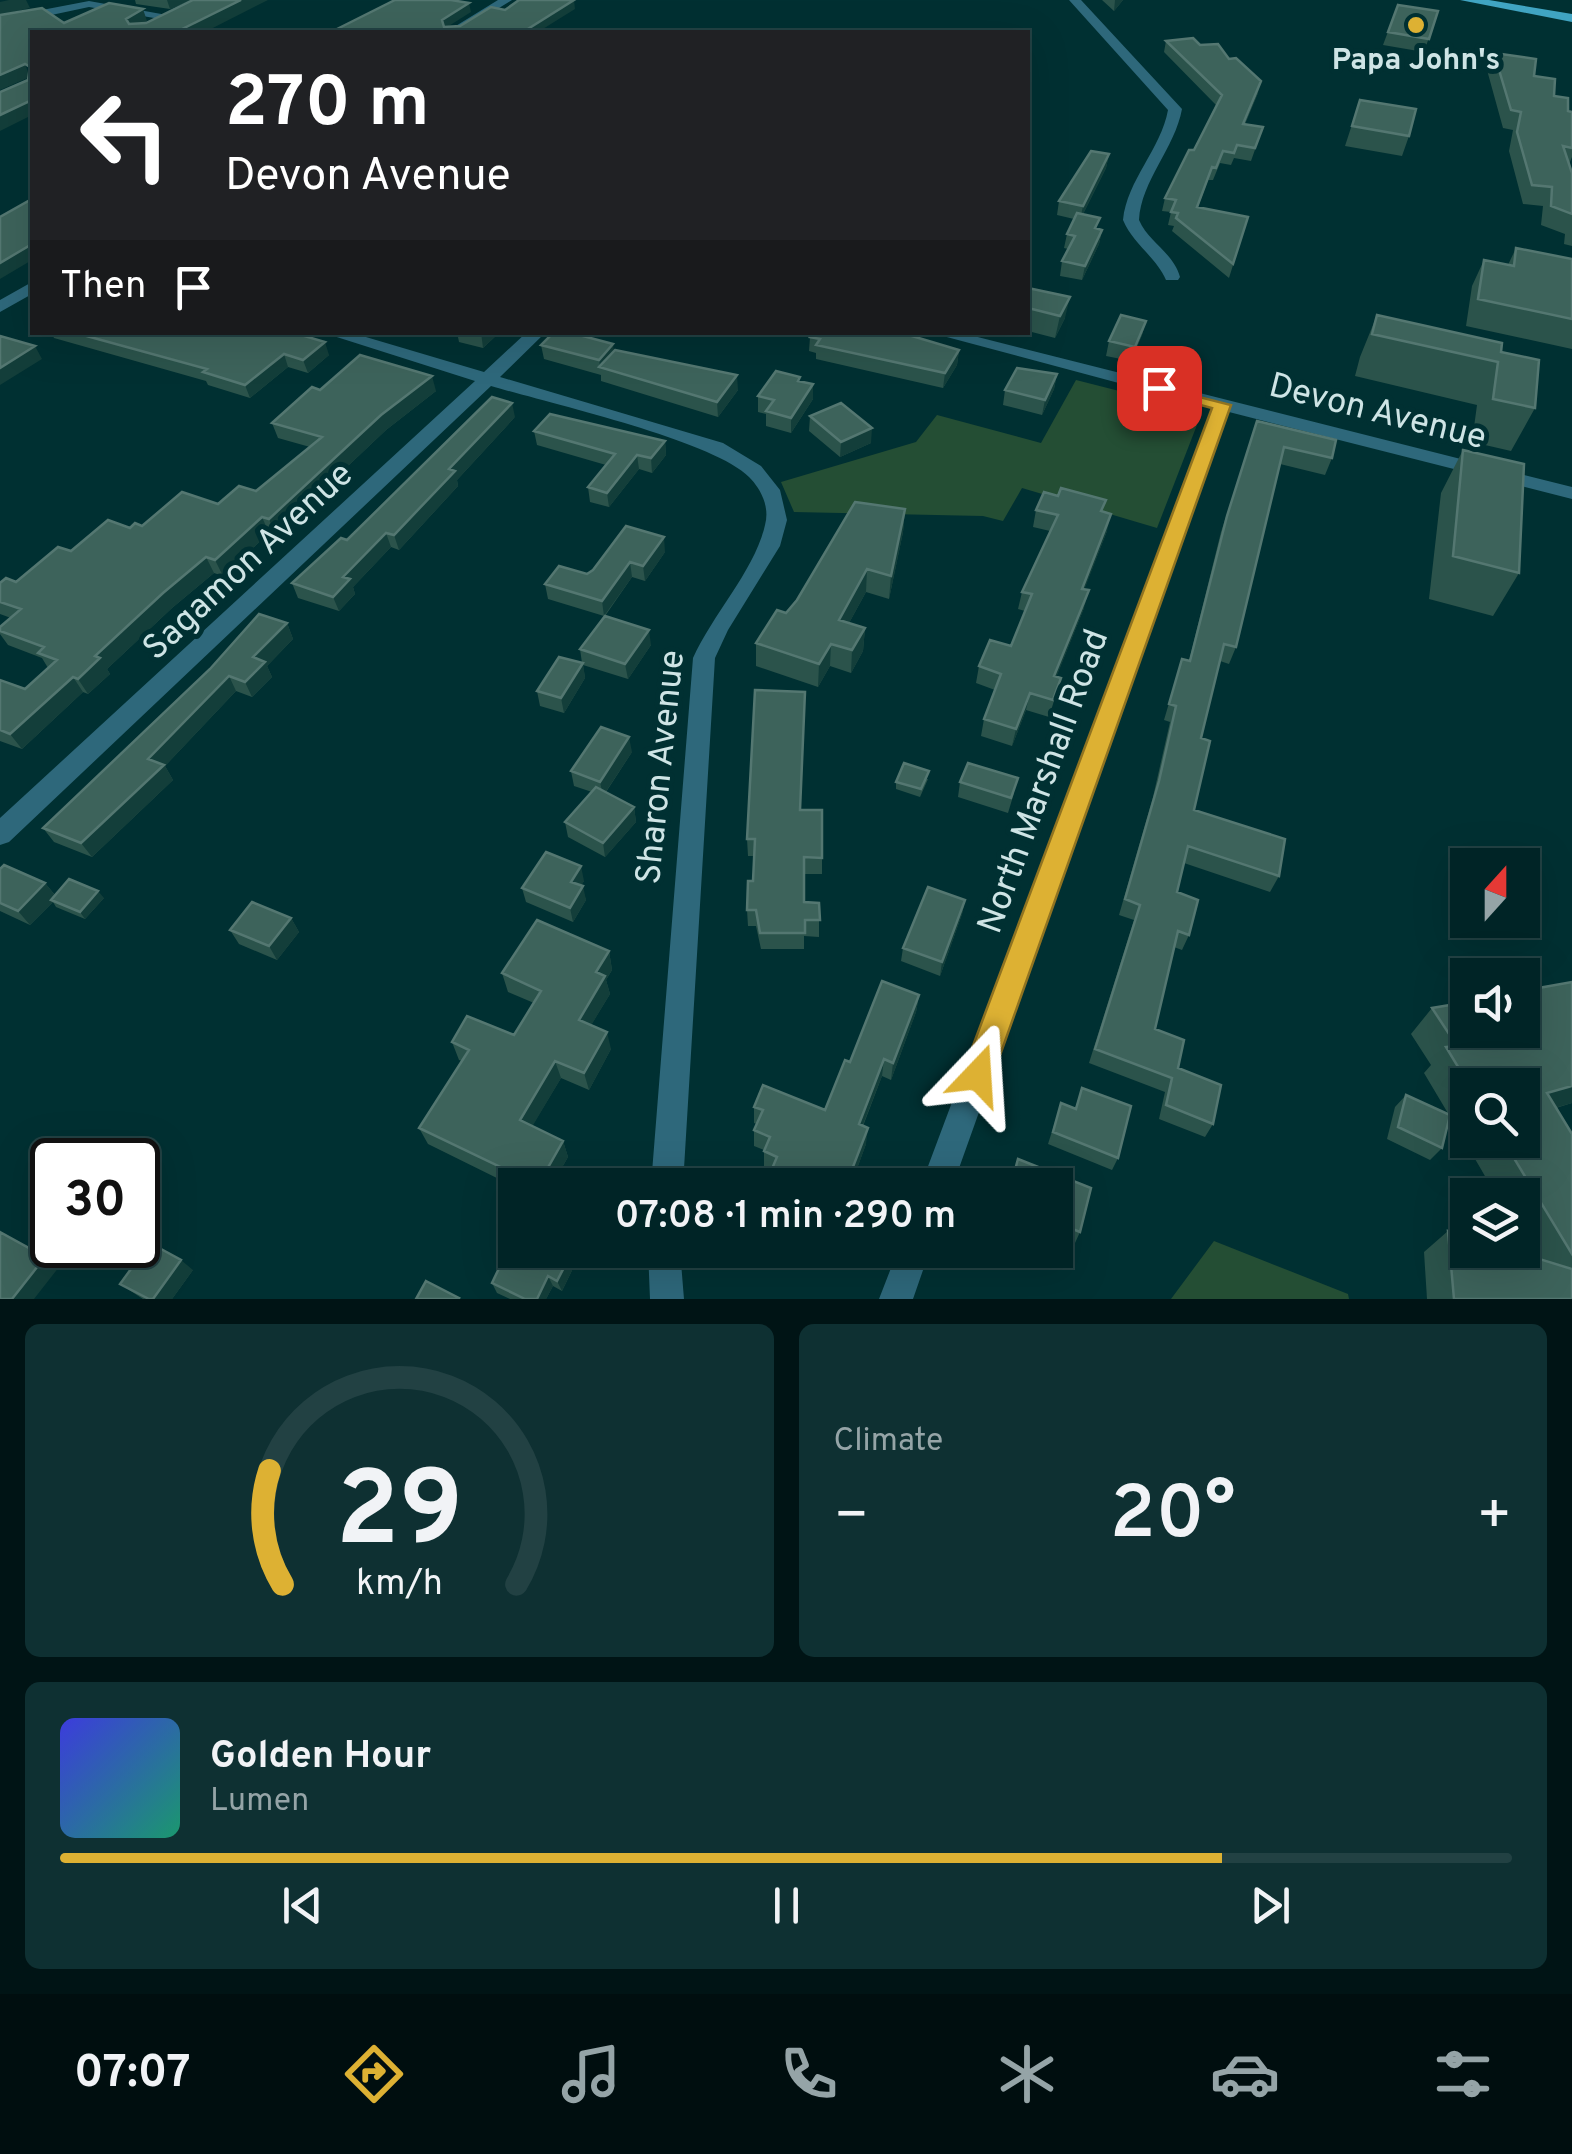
<!DOCTYPE html>
<meta charset="utf-8">
<style>
:root{--surface:#002426;--page:#0e3032;--text:#f1f3f6;--muted:#95a4a7;--line:#224143;--accent:#ddb133}
body{margin:0;font-family:Overpass,sans-serif;background:var(--page);color:var(--text);height:100vh;display:flex;flex-direction:column;font-size:38px;white-space:nowrap}
*{box-sizing:border-box;margin:0}
p{font-size:32px;color:var(--muted)}
.icon{flex:none;width:55px;height:55px;fill:none;stroke:currentColor;stroke-width:2;stroke-linecap:round;stroke-linejoin:round}
.map{position:relative;height:1299px;overflow:hidden}
.details{display:flex;flex-direction:column;gap:25px;padding:25px;background:#001415;flex:1}
.details>*{flex:none}
.guide{position:absolute;left:30px;top:30px;width:1000px;height:305px;border-radius:0px;box-shadow:0 10px 40px #0002,0 0 0 2px var(--line);background:#202124;color:#fff;overflow:hidden}
.needle{width:65px;rotate:21deg}
.buttons{position:absolute;left:1450px;top:848px;display:grid;gap:20px}
.buttons a{display:grid;place-items:center;width:90px;height:90px;border-radius:0px;background:var(--surface);box-shadow:0 10px 40px #0002,0 0 0 2px var(--line);font-size:50px}
.speed{position:absolute;left:30px;top:1138px;display:flex;gap:20px;font-size:50px;font-weight:700;text-align:center}
.speed>*{display:grid;place-content:center;width:130px;height:130px;border-radius:50%;background:var(--surface);box-shadow:0 10px 40px #0002,0 0 0 2px var(--line);line-height:1}
.speed .limit{border:5px solid #111;border-radius:15px;background:#fff;color:#111}
.pin{position:absolute;display:grid;place-items:center;width:85px;height:85px;color:#fff;margin:-42px;border-radius:20px;box-shadow:0 5px 15px #0006}
.me{position:absolute;width:110px;margin:-55px;rotate:20deg;stroke-linejoin:round;filter:drop-shadow(0 0 8px #0008)}
.turn{display:flex;align-items:center;gap:35px;height:210px;padding:0 30px;font-size:45px}
.turn .icon{width:130px;height:130px;stroke-width:2.5}
.turn b{display:block;font-size:70px;line-height:85px}
.then{display:flex;align-items:center;height:95px;padding:0 30px;background:#0003;gap:20px;font-size:38px}
.big{font-size:75px;font-weight:600;line-height:1.1}
.details .card{flex:1;display:flex;flex-direction:column;justify-content:center;gap:15px;min-width:0;padding:0 35px;border-radius:15px;background:var(--page)}
.details .dial{align-items:center;gap:0}
.dial svg{height:260px;overflow:visible;fill:none;stroke:var(--line);stroke-width:7;stroke-linecap:round;text-anchor:middle}
.dial text{fill:var(--text);stroke:none}
.song{display:flex;align-items:center;gap:30px}
.cover{width:120px;height:120px;border-radius:15px;background:linear-gradient(135deg,hsl(240 70% 55%),hsl(160 70% 35%))}
.played{height:10px;border-radius:5px;background:linear-gradient(90deg,var(--accent) 80%,var(--line) 80%)}
.keys{display:flex;justify-content:space-around;direction:ltr}
.heat{display:flex;justify-content:space-between;align-items:center;font-size:55px;direction:ltr}
.details .tiles{flex:1;display:grid;gap:25px;grid-template-columns:1fr 1fr}
.card:last-child{grid-column:span 2}
.trip{position:absolute;left:498px;top:1168px;width:575px;height:100px;border-radius:0px;background:var(--surface);box-shadow:0 10px 40px #0002,0 0 0 2px var(--line);font-weight:600;line-height:100px;text-align:center}
.tabs{display:flex;height:160px;justify-content:space-around;align-items:center;background:#000e0f;color:var(--muted)}
.tabs .icon{width:70px;height:70px}
.tabs .current{color:var(--accent)}
.tabs b{font-size:45px;color:var(--text)}
.map>svg:first-child{display:block}
</style>
<div class="map">
<svg width="1572" height="1299" viewBox="0 0 1572 1299">
<rect width="100%" height="100%" fill="#003032"/>
<path fill="#244e34" d="M1076,380L1202,412L1157,528L1022,488L1003,521L983,516L794,512L781,482L916,442L937,415L1041,443Z
M1214,1241L1348,1294L1349,1299H1171Z"/>
<g fill="none" stroke-linecap="round" stroke-linejoin="round">
<path fill="#2e687b" fill-rule="evenodd" d="M498,0H512L460,32H446Z
M1069,0H1081L1182,109C1175,148 1141,181 1139,220C1149,243 1173,252 1180,277L1178,280H1166C1156,257 1133,244 1123,220C1127,180 1161,149 1168,110Z
M89,1L178,17L172,21L89,7L0,26V18Z
M32,282V294L0,312V300Z
M321,332H349L484,372L527,332H546L500,377L723,443L761,466L780,490L787,520L780,546L728,630L715,658L683,1185H651L693,658C713,614 755,570 765,525C770,507 761,489 749,477C712,440 548,403 491,386L9,842L0,845V818L475,381Z
M928,332H958L1572,487V499L1229,412L953,1185H921L1212,408Z
M648,1250H680L684,1299H650Z
M898,1250H930L913,1299H879Z"/>
<path fill="#40a4c2" fill-rule="evenodd" d="M1460,0H1489L1572,14V22Z"/>
</g>
<path fill="#2b534b" fill-rule="evenodd" d="M135,0H191L170,9L136,4Z
M1102,0H1123L1114,11Z
M1398,5L1438,11L1424,52L1383,45Z
M1166,41L1258,93L1245,124L1263,127L1251,161L1234,158L1231,165L1220,163L1213,180H1208L1198,207L1248,217L1229,278L1172,231L1174,226L1168,225L1171,212L1162,211L1165,198L1194,150L1216,105L1164,52Z
M1494,53L1534,76L1568,111L1572,112V157L1569,164L1572,173V246L1564,244L1565,234L1541,225L1543,206L1523,204L1509,151L1513,130L1503,128L1487,70Z
M1360,100L1409,136L1402,156L1345,146Z
M1109,154L1106,168L1083,214L1098,229L1102,230L1099,244L1082,280L1060,276L1062,261L1068,249L1064,248L1067,234L1074,219L1057,215L1059,201Z
M1516,248L1572,259V349L1466,326L1472,286L1484,260L1508,265Z
M1028,288L1065,318L1055,338L1028,331Z
M1377,315L1501,352L1535,408L1511,451L1472,442L1477,405L1355,376L1360,357Z
M1146,321L1142,335L1131,361L1106,356L1109,341Z
M51,332H291L329,355L308,373L288,367L250,398L208,385L206,381L54,338Z
M457,332H500L483,348L459,342Z
M810,337L959,350L957,365L943,388L816,359V353L809,351Z
M541,345L614,351L738,390L718,417L601,381V375L544,359Z
M1057,374L1054,389L1042,415L1003,405L1005,390Z
M800,381L813,384V399L791,433L766,426V414L758,412V396Z
M320,390L436,391L386,430L275,535L269,533L223,576L214,573L172,608L107,669L110,674L88,694L83,692L22,749L0,741V680L25,689L48,668L42,658L8,645L0,634V627L11,618L0,614V583L16,582L71,551L130,528L142,526L218,504L256,491L310,447L278,438L272,423Z
M810,416L871,443L840,457L809,431Z
M515,417L457,480L458,486L399,550L391,547L353,587L355,594L339,611L298,598L292,583L347,540Z
M1257,421L1332,458L1325,475L1280,464L1236,647L1229,664L1220,661L1201,738L1194,810L1279,876L1270,892L1184,863L1177,892L1189,935L1182,950L1174,947L1155,1029L1213,1124L1205,1137L1159,1119L1165,1092L1089,1063L1134,920L1119,915L1153,797L1170,722L1164,720L1182,659L1189,661L1221,532Z
M534,431L665,441L666,455L652,473L639,469L609,507L590,502L588,487L606,465L537,445Z
M1463,450L1519,573L1493,616L1429,599L1441,493Z
M905,509L903,532L889,599L866,592L849,623L865,628L863,651L851,673L830,666L818,687L756,666V643L786,613Z
M1036,510L1103,511L1107,531L1084,589V608L1056,677L1061,678L1049,717L1026,710L1012,746L981,736L984,719L995,690L976,683L979,666L1011,646L1025,611L1018,609L1022,592L1050,531L1033,527Z
M665,552L645,581L632,577L605,616L651,645L628,679L583,665L585,678L564,713L540,706L537,691L582,663L580,649L604,616L548,599L545,584Z
M287,623L293,639L267,666L272,677L252,697L236,691L165,766L173,780L92,857L54,842L43,828Z
M632,752L606,792L634,807L636,822L605,857L568,837L565,822L592,792L574,786L571,771Z
M928,779L920,797L896,789V782Z
M960,782L1014,793L1008,813L958,797Z
M800,810L822,858V874H804V902L819,903V937L804,936V949H761L756,926H748L747,910L753,881L754,856H748L747,839Z
M0,869L45,883L55,895L104,898L85,919L56,907L53,902L30,925L0,911Z
M584,881L581,885L586,900L573,922L526,902L522,888Z
M965,900L962,914L940,976L901,961L903,948Z
M291,918L299,932L277,960L239,944L230,930Z
M609,951L612,970L606,980L610,994L591,1025L611,1049L589,1090L561,1078L532,1126L563,1141L568,1157L552,1185H515V1187L428,1144L419,1128L462,1061L459,1060L452,1042L514,1035L534,1003L508,992L502,973Z
M1572,982V1103L1556,1108L1572,1134V1299H1427L1424,1252L1448,1231L1532,1257L1522,1240V1195H1496L1450,1116L1442,1148L1430,1160L1387,1139L1395,1107L1406,1095L1449,1115L1424,1073L1431,1065L1411,1034L1432,1008ZM1468,1085H1522V1140H1468Z
M919,995L916,1012L891,1080L882,1076L863,1126L866,1144L851,1185H769L768,1178L772,1170L764,1167V1150L754,1146V1130L757,1124L754,1123V1107L825,1110L850,1062Z
M1082,1088L1118,1158L1112,1170L1048,1144L1061,1103L1075,1108Z
M1018,1159L1091,1188L1080,1232L1075,1243L1055,1234V1185H1010Z
M70,1245H109L98,1260Z
M582,1250L562,1291L553,1286L546,1299H510L497,1293L492,1283L527,1259Z
M193,1270L172,1299H143L120,1284Z"/>
<path fill="#133e3a" d="M9,0H26L30,8L0,15V2Z
M167,0H191L170,9Z
M241,0H268L205,32H176Z
M574,0L575,9L538,32H523Z
M1115,0H1123L1114,11Z
M469,3L471,12L444,29L442,20Z
M143,9L147,21L130,31L126,19Z
M25,64L30,77L0,90V75Z
M1261,81L1258,93L1239,136L1243,124Z
M32,100V115L0,131V115Z
M1109,154L1106,168L1080,220L1083,206Z
M1102,230L1099,244L1082,280L1085,266Z
M32,244V260L0,279V263Z
M1070,297L1065,318L1055,338L1060,316Z
M1146,321L1142,335L1131,361L1135,347Z
M481,332H500L483,348Z
M325,342L329,355L308,373L303,360Z
M613,344L615,359L600,367L599,360Z
M35,346L42,359L0,385V368Z
M959,350L957,365L943,388L945,373Z
M284,354L288,367L250,398L245,385Z
M1057,374L1054,389L1042,415L1045,400Z
M737,375L738,390L718,417L717,402Z
M432,376L436,391L386,430L275,535L269,519L381,415Z
M813,384V399L791,433V418Z
M512,403L515,417L457,480L458,486L399,550L394,535L449,469Z
M872,428L871,443L840,457L841,442Z
M665,441L666,455L652,473L651,458Z
M637,455L639,469L609,507L607,493Z
M905,509L903,532L889,599L891,576Z
M1111,514L1107,531L1078,606L1082,589Z
M262,517L269,533L223,576L215,560Z
M386,533L391,547L353,587L355,594L339,611L333,597L343,577Z
M664,537L665,552L645,581L643,566Z
M206,557L214,573L172,608L107,669L110,674L88,694L78,679L95,656L163,593Z
M630,562L632,577L604,616L602,601Z
M867,569L866,592L838,643L839,620Z
M1089,590L1084,608L1050,693L1054,676Z
M287,623L293,639L267,666L272,677L252,697L245,682L253,657Z
M865,628L863,651L851,673L852,650Z
M649,630L651,645L628,679L625,664Z
M831,644L830,666L818,687L819,664Z
M583,663L585,678L564,713L561,698Z
M229,676L236,691L165,766L173,780L92,857L81,843L148,759Z
M73,677L83,692L22,749L10,734Z
M1030,693L1026,710L1012,746L1016,729Z
M629,737L632,752L603,796L600,782Z
M634,807L636,822L605,857L603,843Z
M581,866L584,881L575,896L571,882Z
M45,883L57,898L51,900L53,902L30,925L18,911Z
M583,886L586,900L573,922L570,908Z
M98,891L104,898L85,919L80,912Z
M965,900L962,914L940,976L942,962Z
M291,918L299,932L277,960L269,946Z
M609,951L612,970L606,980L610,994L584,1037L579,1020L596,972Z
M919,995L916,1012L891,1080L893,1063Z
M607,1032L611,1049L589,1090L584,1073Z
M884,1059L882,1076L857,1140L859,1124Z
M555,1061L561,1078L526,1137L520,1120Z
M1572,1086V1103L1522,1117L1547,1093Z
M868,1128L866,1144L851,1185H846Z
M563,1141L568,1157L552,1185H538Z
M87,1245H109L98,1260L84,1249Z
M573,1250H582L562,1291L557,1281Z
M45,1257L59,1267L34,1299H12Z
M181,1260L193,1270L172,1299H153Z
M548,1276L553,1286L546,1299H537Z"/>
<path fill="#3d635b" stroke="#547771" stroke-width="2.5" d="M193,0H241L176,32H32V100L0,115V92L28,80L30,67L25,64L0,75V15L42,8L64,23L109,3L143,9L126,19L129,24L146,23Z
M395,0H451L469,3L442,20L444,27L460,26L491,7L505,10L519,0H574L523,32H331Z
M1398,5L1438,11L1429,39L1388,32Z
M1193,38L1200,45L1218,44L1229,59L1236,58L1261,81L1243,124L1263,127L1255,148L1237,145L1234,153L1223,151L1216,168L1212,167L1197,207L1248,217L1233,264L1176,218L1178,213L1171,212L1176,200L1165,198L1189,150H1194L1222,95L1166,41Z
M1494,53L1536,59L1534,76L1555,79L1554,96L1568,98V111L1572,112V148L1563,146L1572,173V214L1551,206L1552,187L1532,185L1517,132L1521,112L1511,110Z
M1360,100L1416,109L1409,136L1352,126Z
M1091,151L1109,154L1083,206L1059,201Z
M32,199V244L0,263V217Z
M1077,213L1100,218L1095,228L1102,230L1085,266L1062,261L1075,236L1067,234Z
M1516,248L1572,259V319L1478,299L1484,260L1514,266Z
M1028,288L1070,297L1060,316L1028,308Z
M1121,315L1146,321L1135,347L1109,341Z
M1377,315L1502,343L1501,352L1539,360L1535,408L1493,399L1498,362L1372,334Z
M72,332H291L325,342L303,360L284,354L245,385L203,372L207,369Z
M554,332H568L613,344L599,360L541,345Z
M813,332H892L912,336L959,350L945,373L816,345L820,339L810,337Z
M0,336L35,346L0,368Z
M615,350L737,375L717,402L599,367Z
M360,355L432,376L381,415L269,519L262,517L215,560L206,557L163,593L95,656L100,658L78,679L73,677L10,734L0,730V680L25,689L57,660L38,653L44,647L0,631V627L21,609L0,602V583L6,578L16,582L58,547L71,551L108,520L130,528L135,523L142,526L182,492L218,504L239,486L256,491L322,437L272,423L312,387L320,390Z
M1017,368L1057,374L1045,400L1005,390Z
M776,371L800,377L798,381L813,384L791,418L766,411L774,400L758,396Z
M492,397L512,403L449,469L455,471L394,535L386,533L343,577L350,579L333,597L292,583L341,538L347,540Z
M841,403L872,428L841,442L810,416Z
M550,414L665,441L651,458L637,455L607,493L588,487L615,454L534,431Z
M1257,421L1336,440L1332,458L1284,447L1236,647L1224,644L1201,738L1210,741L1194,810L1285,839L1279,876L1188,846L1177,892L1198,900L1189,935L1178,931L1155,1029L1184,1040L1178,1068L1221,1085L1213,1124L1166,1105L1172,1078L1095,1049L1140,905L1125,899L1159,781L1176,706L1169,704L1182,659L1190,661L1227,516Z
M1463,450L1524,464L1519,573L1453,556Z
M1061,488L1106,500L1101,511L1111,514L1082,589L1089,590L1054,676L1061,678L1053,700L1030,693L1016,729L984,719L1001,674L979,666L990,640L1011,646L1032,594L1022,592L1058,515L1036,510L1044,492L1058,496Z
M855,502L905,509L891,576L867,569L839,620L865,628L852,650L831,644L819,664L756,643L777,610L786,613L797,600Z
M626,526L664,537L643,566L630,562L602,601L545,584L559,566L587,574L593,570Z
M259,614L287,623L253,657L265,662L245,682L229,676L148,759L164,765L81,843L43,828L210,669Z
M605,616L649,630L625,664L580,649Z
M559,657L583,663L561,698L537,691Z
M755,690L805,692L800,810H822V858L804,857V902L819,903L820,920H805V933H760L756,910H747L748,881H753L755,839H747Z
M601,727L629,737L600,782L571,771Z
M904,763L929,771L921,789L896,782Z
M968,763L1018,778L1011,798L960,782Z
M596,787L634,807L603,843L565,822Z
M546,852L581,866L571,882L583,886L570,908L522,888Z
M4,865L45,883L18,911L0,903V869Z
M69,879L98,891L80,912L51,900Z
M928,887L965,900L942,962L903,948Z
M252,902L291,918L269,946L230,930Z
M537,920L609,951L596,972L605,976L579,1020L607,1032L584,1073L555,1061L520,1120L563,1141L538,1185L419,1128L469,1050L452,1042L467,1016L514,1035L541,991L502,973Z
M882,981L919,995L893,1063L884,1059L859,1124L868,1128L846,1185H784L768,1178L777,1157L764,1151L770,1137L754,1130L763,1110L754,1107L763,1085L825,1110L845,1060L850,1062Z
M1572,982V1086L1547,1093L1572,1134V1254L1503,1140H1522V1085H1469L1446,1047L1457,1046L1432,1008L1468,1002V1030H1522V991Z
M1082,1088L1131,1106L1118,1158L1053,1132L1061,1103L1076,1109Z
M1406,1095L1450,1115L1442,1148L1398,1127Z
M1018,1159L1091,1188L1080,1232L1055,1222V1185H1011Z
M1448,1231L1468,1237V1250H1510L1572,1269V1299H1454Z
M0,1232L45,1257L12,1299H0Z
M150,1243L181,1260L153,1299H149L120,1284Z
M516,1250H519L527,1259L532,1250H573L557,1281L548,1276L537,1299H525L492,1283L502,1262Z
M426,1281L459,1298L458,1299H416Z"/>
<path fill="#ddb133" stroke="#907321" stroke-width="2.5" d="M1152,385L1231,405L993,1075L988,1085L978,1089L967,1085L962,1075L1212,408L1152,392Z"/>
<circle fill="#ddb133" stroke="#003032" stroke-width="4" cx="1416" cy="25" r="10"/>
<g text-anchor="middle" stroke-width="10" stroke-linejoin="round" paint-order="stroke">
<g font-size="30" font-weight="bold" fill="#cee4e5" stroke="#003032">
<text x="1416" y="69">Papa John's</text>
</g>
<g font-size="35" fill="#cee4e5" stroke="#003032">
<text transform="translate(1378 410) rotate(14)" y="12">Devon Avenue</text>
<text transform="translate(247 560) rotate(-43)" y="12">Sagamon Avenue</text>
<text transform="translate(659 767) rotate(-84)" y="12">Sharon Avenue</text>
<text transform="translate(1042 781) rotate(-70)" y="12">North Marshall Road</text>
</g>
</g>
</svg>
<div class="buttons">
<a><svg class="needle" viewBox="-14 -14 28 28"><path d="M0-13l5 13h-10z" fill="#e53935"/><path d="M0 13l5-13h-10z" fill="#95a4a7"/></svg></a>
<a><svg class="icon" aria-label="sound" viewBox="0 0 24 24"><path d="M4 9h4l5-4v14l-5-4H4zM17 9q2 3 0 6"/></svg></a>
<a><svg class="icon" aria-label="search" viewBox="0 0 24 24"><circle cx="10" cy="10" r="6"/><path d="M15 15l6 6"/></svg></a>
<a><svg class="icon" aria-label="layers" viewBox="0 0 24 24"><path d="M12 4l9 5-9 5-9-5zM3 14l9 5 9-5"/></svg></a>
</div>
<div class="speed"><div class="limit">30</div></div>
<div class="pin" style="left:1159px;top:388px;background:#d93025"><svg class="icon" aria-label="arrive" viewBox="0 0 24 24"><path d="M6 21V4h12l-3 4 3 4H6"/></svg></div>
<svg class="me" style="left:978px;top:1075px" viewBox="-20 -20 40 40"><path d="M0-17L14 15 0 8-14 15z" fill="#ddb133" stroke="#fff" stroke-width="4"/></svg>
<div class="trip">07:08 · 1 min · 290 m</div>
<div class="guide">
<div class="turn"><svg class="icon" aria-label="left" viewBox="0 0 24 24"><path d="M17 20v-9H6M10 6l-5 5 5 5"/></svg><div><b>270 m</b>Devon Avenue</div></div>
<div class="then">Then<svg class="icon" aria-label="arrive" viewBox="0 0 24 24"><path d="M6 21V4h12l-3 4 3 4H6"/></svg></div>
</div>
</div>
<section class="details">
<div class="tiles">
<div class="card dial"><svg viewBox="0 0 100 80">
<path d="M14 69A42 42 0 1 1 86 69"/>
<path d="M14 69A42 42 0 0 1 10 34" stroke="#ddb133"/>
<text x="50" y="56" font-size="32" font-weight="700">29</text>
<text x="50" y="72" font-size="11">km/h</text>
</svg></div>
<div class="card"><p>Climate</p>
<div class="heat"><a>−</a><b class="big">20°</b><a>+</a></div>
</div>
<div class="card">
<div class="song"><i class="cover"></i><div><b>Golden Hour</b><p>Lumen</p></div></div>
<div class="played"></div>
<div class="keys"><svg class="icon" aria-label="previous" viewBox="0 0 24 24"><path d="M18 5L8 12l10 7zM5 5v14"/></svg><svg class="icon" aria-label="pause" viewBox="0 0 24 24"><path d="M8 5v14M16 5v14"/></svg><svg class="icon" aria-label="next" viewBox="0 0 24 24"><path d="M6 5l10 7-10 7zM19 5v14"/></svg></div>
</div>
</div>
</section>
<nav class="tabs">
<b>07:07</b>
<svg class="icon current" aria-label="directions" viewBox="0 0 24 24"><path d="M12 3l9 9-9 9-9-9zM9 14v-3h6M13 9l2 2-2 2"/></svg>
<svg class="icon" aria-label="music" viewBox="0 0 24 24"><path d="M9 18V5l10-2v13"/><circle cx="6" cy="18" r="3"/><circle cx="16" cy="16" r="3"/></svg>
<svg class="icon" aria-label="phone" viewBox="0 0 24 24"><path d="M5 4h4l2 5-3 2q2 4 5 5l2-3 5 2v4C11 20 4 13 5 4z"/></svg>
<svg class="icon" aria-label="climate" viewBox="0 0 24 24"><path d="M12 3v18M4 7l16 10M4 17L20 7"/></svg>
<svg class="icon" aria-label="car" viewBox="0 0 24 24"><path d="M5 17H2v-5l4-1 3-4h7l3 4 3 1v5h-3M9 17h6M6 11h13"/><circle cx="7" cy="17" r="2"/><circle cx="17" cy="17" r="2"/></svg>
<svg class="icon" aria-label="filters" viewBox="0 0 24 24"><path d="M4 7h16M4 17h16"/><circle cx="9" cy="7" r="2"/><circle cx="15" cy="17" r="2"/></svg>
</nav>
